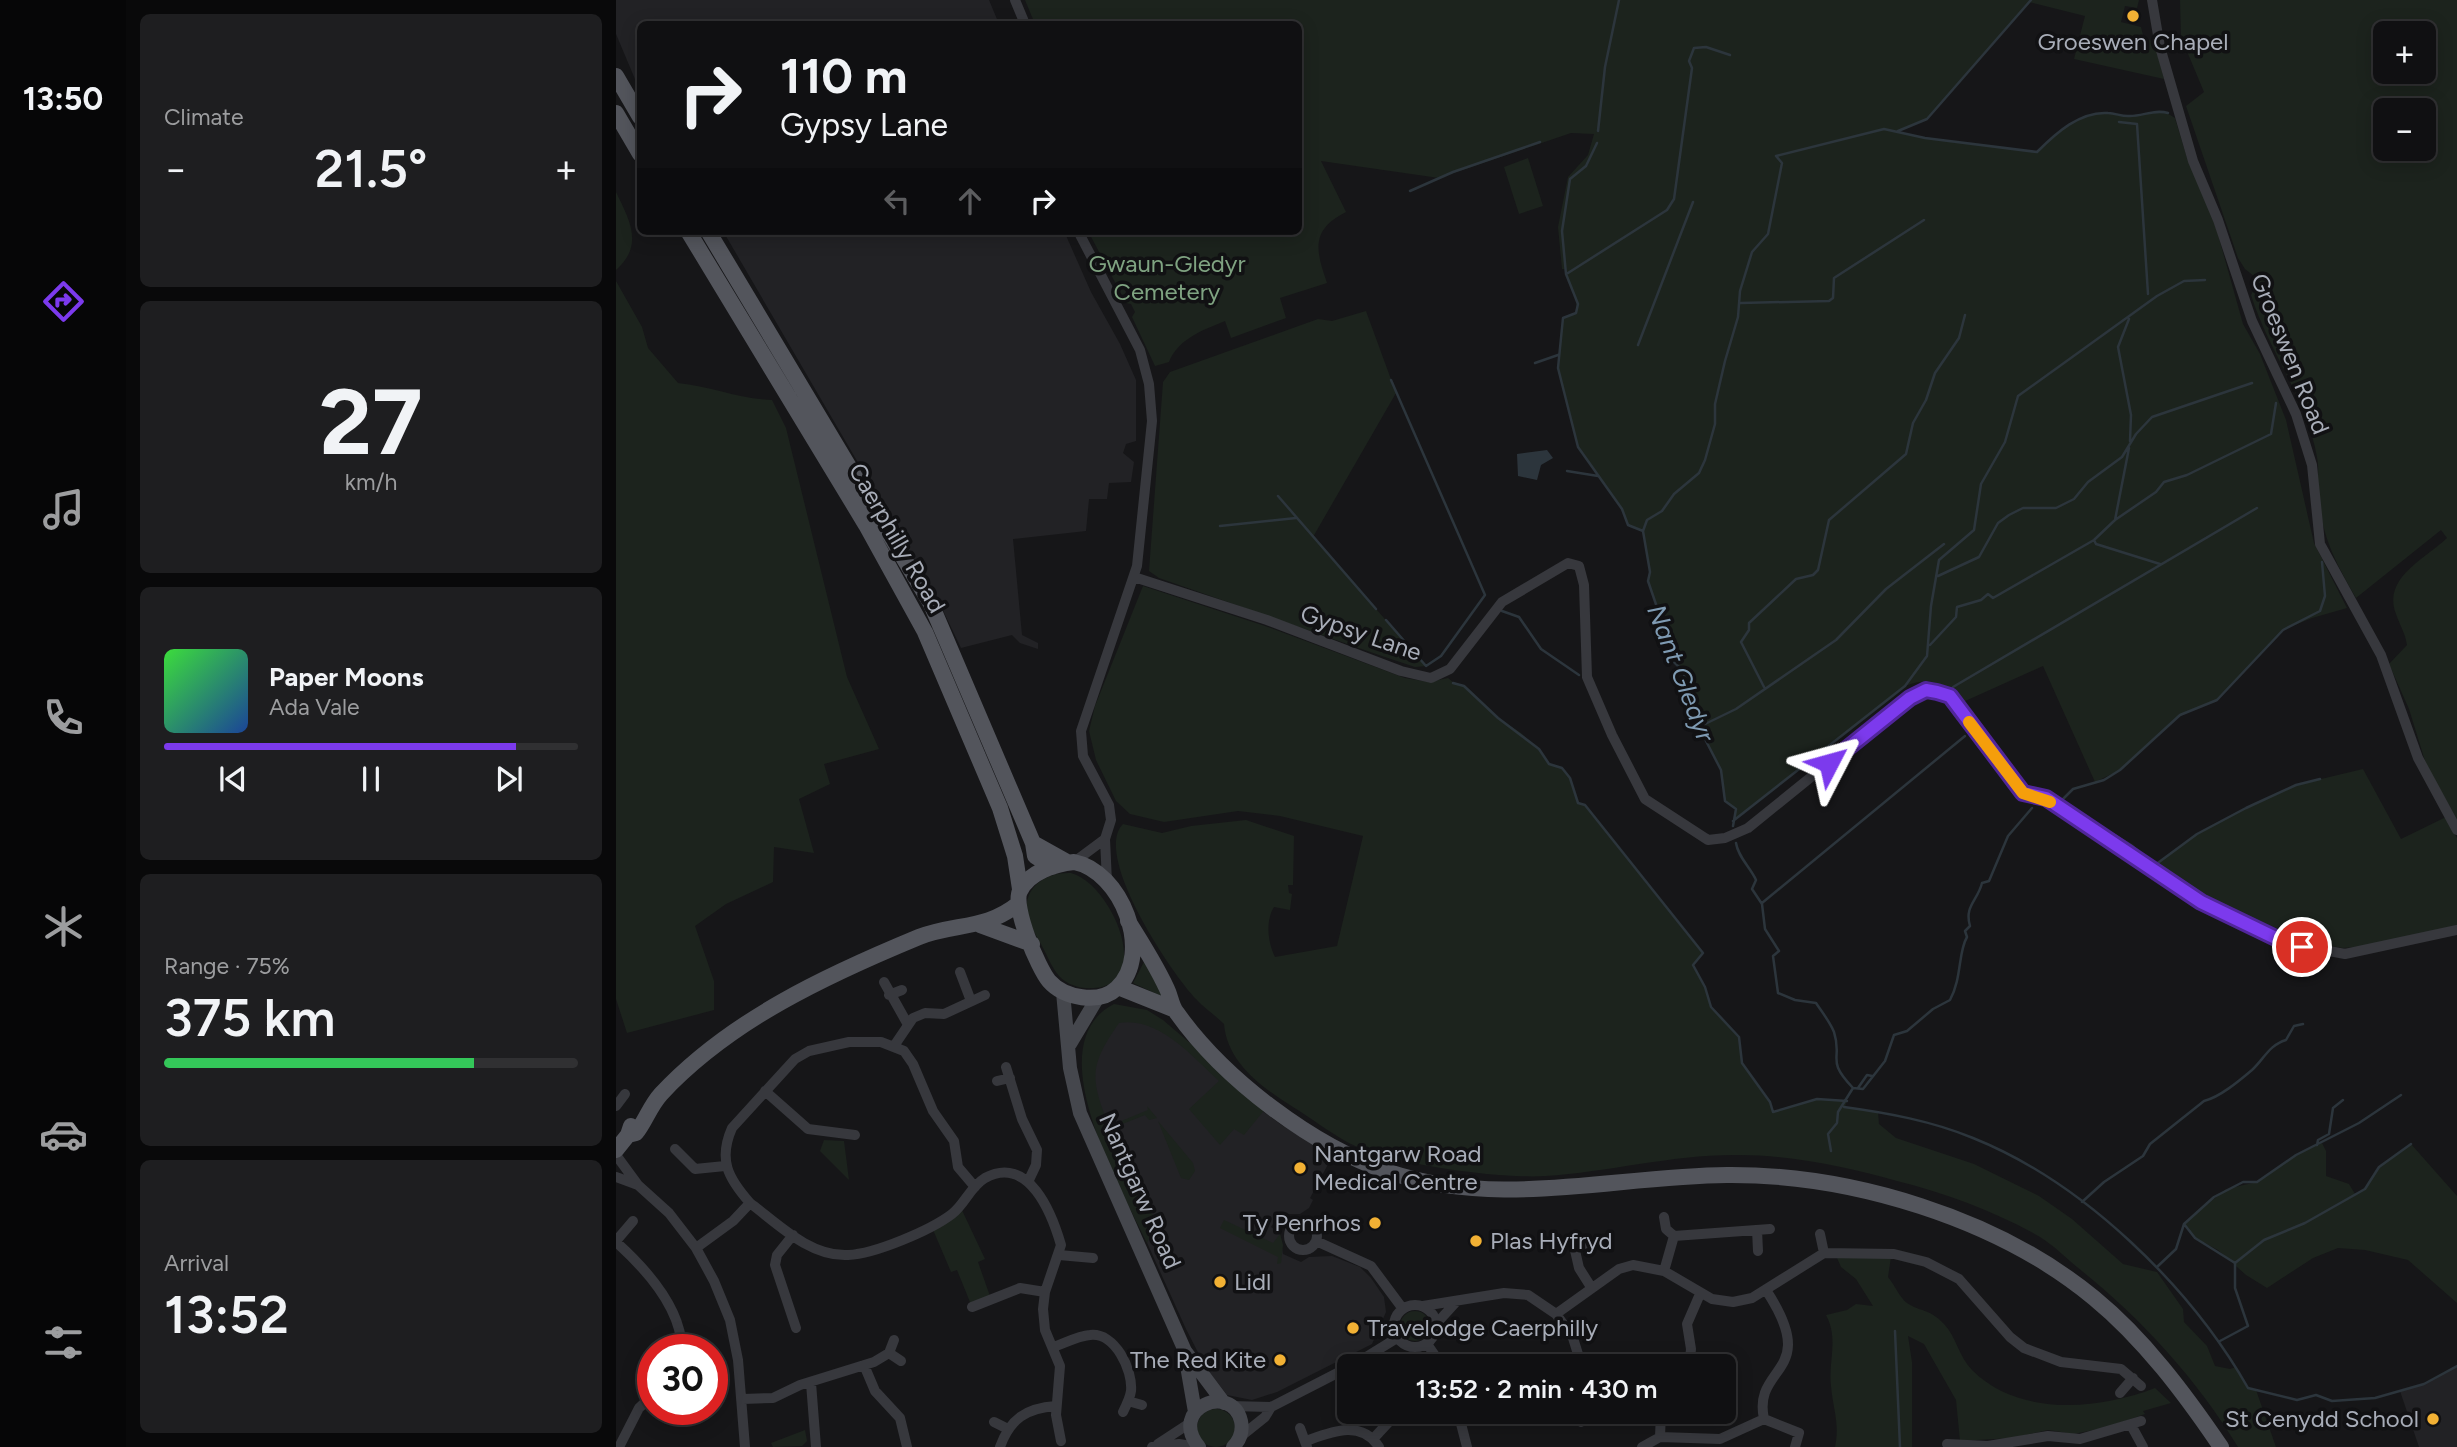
<!DOCTYPE html>
<meta charset="utf-8">
<style>
:root{--surface:#101012;--page:#1e1e20;--text:#f1f3f6;--muted:#9c9d9f;--line:#303032;--accent:#7c3aed}
body{margin:0;font-family:Figtree,sans-serif;background:var(--page);color:var(--text);height:100vh;display:flex;flex-direction:column;font-size:26px;white-space:nowrap}
*{box-sizing:border-box;margin:0}
p{font-size:23px;color:var(--muted)}
.icon{flex:none;width:38px;height:38px;fill:none;stroke:currentColor;stroke-width:2;stroke-linecap:round;stroke-linejoin:round}
.map{position:relative;flex:1;overflow:hidden}
.details{display:flex;flex-direction:column;gap:14px;padding:14px;background:#09090a;width:490px}
.details>*{flex:none}
.guide{position:absolute;left:21px;top:21px;width:665px;height:214px;border-radius:10px;box-shadow:0 4px 18px #0003,0 0 0 2px var(--line);background:#101012;color:var(--text);overflow:hidden}
.tools{position:absolute;left:1757px;top:21px;display:grid;gap:14px}
.tools a{display:grid;place-items:center;width:63px;height:63px;border-radius:10px;background:var(--surface);box-shadow:0 4px 18px #0003,0 0 0 2px var(--line);font-size:35px}
.speed{position:absolute;left:21px;top:1334px;display:flex;gap:14px;font-size:35px;font-weight:700;text-align:center}
.speed>*{display:grid;place-content:center;width:91px;height:91px;border-radius:50%;background:var(--surface);box-shadow:0 4px 18px #0003,0 0 0 2px var(--line);line-height:1}
.speed .limit{border:10px solid #d22;background:#fff;color:#111}
.pin{position:absolute;display:grid;place-items:center;width:60px;height:60px;color:#fff;margin:-30px;border:4px solid #fff;border-radius:50%;box-shadow:0 2px 7px #0007}
.me{position:absolute;width:77px;margin:-38px;rotate:51deg;stroke-linejoin:round;filter:drop-shadow(0 0 5px #0008)}
.turn{display:flex;align-items:center;gap:24px;height:147px;padding:0 28px;font-size:32px}
.turn .icon{width:91px;height:91px;stroke-width:2.5}
.turn b{display:block;font-size:49px;line-height:60px}
.lanes{display:flex;align-items:center;height:66px;padding:0 28px;background:#0003;justify-content:center;gap:35px;direction:ltr}
.lanes .off{opacity:.35}
.big{font-size:52px;font-weight:600;line-height:1.1}
.details .card{flex:1;display:flex;flex-direction:column;justify-content:center;gap:10px;min-width:0;padding:0 24px;border-radius:10px;background:var(--page)}
.details .dial{align-items:center;gap:0}
.dial b{font-size:91px;line-height:1}
.song{display:flex;align-items:center;gap:21px}
.cover{width:84px;height:84px;border-radius:10px;background:linear-gradient(135deg,hsl(120 70% 55%),hsl(220 70% 35%))}
.played{height:7px;border-radius:4px;background:linear-gradient(90deg,var(--accent) 85%,var(--line) 85%)}
.keys{display:flex;justify-content:space-around;direction:ltr}
.heat{display:flex;justify-content:space-between;align-items:center;font-size:38px;direction:ltr}
.charge{height:10px;border-radius:5px;background:linear-gradient(90deg,#34c759 75%,var(--line) 0)}
.trip{position:absolute;left:721px;top:1354px;width:399px;height:70px;border-radius:10px;background:var(--surface);box-shadow:0 4px 18px #0003,0 0 0 2px var(--line);font-weight:600;line-height:70px;text-align:center}
main{display:flex;flex:1;min-height:0}
.tab-bar{display:flex;flex-direction:column;width:126px;justify-content:space-around;align-items:center;background:#060607;color:var(--muted)}
.tab-bar .icon{width:49px;height:49px}
.tab-bar .active{color:var(--accent)}
.tab-bar b{font-size:32px;color:var(--text)}
.map>svg:first-child{display:block}
</style>
<main>
<nav class="tab-bar">
<b>13:50</b>
<svg class="icon active" aria-label="directions" viewBox="0 0 24 24"><path d="M12 3l9 9-9 9-9-9zM9 14v-3h6M13 9l2 2-2 2"/></svg>
<svg class="icon" aria-label="music" viewBox="0 0 24 24"><path d="M9 18V5l10-2v13"/><circle cx="6" cy="18" r="3"/><circle cx="16" cy="16" r="3"/></svg>
<svg class="icon" aria-label="phone" viewBox="0 0 24 24"><path d="M5 4h4l2 5-3 2q2 4 5 5l2-3 5 2v4C11 20 4 13 5 4z"/></svg>
<svg class="icon" aria-label="climate" viewBox="0 0 24 24"><path d="M12 3v18M4 7l16 10M4 17L20 7"/></svg>
<svg class="icon" aria-label="car" viewBox="0 0 24 24"><path d="M5 17H2v-5l4-1 3-4h7l3 4 3 1v5h-3M9 17h6M6 11h13"/><circle cx="7" cy="17" r="2"/><circle cx="17" cy="17" r="2"/></svg>
<svg class="icon" aria-label="filters" viewBox="0 0 24 24"><path d="M4 7h16M4 17h16"/><circle cx="9" cy="7" r="2"/><circle cx="15" cy="17" r="2"/></svg>
</nav>
<section class="details">
<div class="card"><p>Climate</p>
<div class="heat"><a>−</a><b class="big">21.5°</b><a>+</a></div>
</div>
<div class="card dial"><b>27</b><p>km/h</p></div>
<div class="card">
<div class="song"><i class="cover"></i><div><b>Paper Moons</b><p>Ada Vale</p></div></div>
<div class="played"></div>
<div class="keys"><svg class="icon" aria-label="previous" viewBox="0 0 24 24"><path d="M18 5L8 12l10 7zM5 5v14"/></svg><svg class="icon" aria-label="pause" viewBox="0 0 24 24"><path d="M8 5v14M16 5v14"/></svg><svg class="icon" aria-label="next" viewBox="0 0 24 24"><path d="M6 5l10 7-10 7zM19 5v14"/></svg></div>
</div>
<div class="card"><p>Range · 75%</p><b class="big">375 km</b><div class="charge"></div></div>
<div class="card"><p>Arrival</p><b class="big">13:52</b></div>
</section>
<div class="map">
<svg width="1841" height="1447" viewBox="0 0 1841 1447">
<rect width="100%" height="100%" fill="#161618"/>
<path fill="#222225" d="M0,0H373L383,24H24V91L0,34Z
M107,231H448L475,292L504,344L520,380V441L510,444L507,453L518,462L515,482L493,483L491,499H473L470,531L397,539L406,635L422,643V649L404,643L396,635L345,648L321,598Z
M484,1014L537,1019L638,1105L667,1126L717,1155L694,1198L697,1200L693,1208L684,1214H663L655,1227L664,1234L667,1254L685,1262L693,1257L716,1256L744,1267L755,1278L768,1297L770,1312L756,1344L661,1392L636,1400L611,1395L590,1368L570,1329L486,1143L471,1091Z
M1841,1366V1447H1803L1784,1391L1808,1384Z"/>
<path fill="#1c231d" fill-rule="evenodd" d="M409,0H1523L1521,8L1509,6L1505,22L1525,27L1528,39L1538,41L1548,79L1458,59L1469,16L1413,2L1311,119L1282,132L1308,138L1421,152C1440,133 1463,112 1491,112C1500,113 1508,117 1518,116C1535,114 1544,107 1559,118L1571,158L1590,198L1601,231L1627,324L1644,354L1670,420L1698,543L1731,608L1696,618L1667,630L1601,700L1564,716L1504,770L1479,782L1427,666L1347,702C1327,683 1315,676 1289,686L1117,821L1119,809L1109,801L1105,770L1090,741L1084,711L1070,690L1068,672L1054,658L1045,631L1044,616L1032,581L1034,572L1027,530L1012,525L1006,509L962,447L942,368L947,318L960,313C963,298 952,284 950,269H946L942,227L952,177L972,155L978,134L955,133L823,178L705,161L730,212C694,230 700,251 711,283L664,298L670,318L615,338L609,321C587,330 562,339 553,362L539,366L516,317L519,312L515,304L510,303L472,231H682V24H419Z
M1564,0H1841V820L1810,764L1793,709L1773,664L1791,645C1789,632 1784,626 1780,614C1766,578 1809,559 1831,538L1825,530L1740,598C1719,561 1709,543 1702,500C1700,486 1704,471 1701,457C1691,399 1652,350 1635,295L1643,280L1629,269L1622,258L1570,106L1588,92L1565,37ZM1769,33H1808V72H1769ZM1769,110H1808V149H1769Z
M912,158L927,206L903,214L888,167Z
M0,192C14,221 28,245 0,270Z
M0,281L26,327L32,348L62,383C94,386 123,399 156,400L170,428L231,677L263,749L208,764L214,784L183,799L198,853L158,847L157,882L110,904L79,926L98,981V1010L11,1033L0,999Z
M750,311L780,393L697,537L810,666L799,667L760,654L543,578L533,571L547,382L554,372L702,319L716,321Z
M527,586L649,626L789,678L813,682L832,678L838,683L848,686L882,718L905,733L923,749L933,764L946,768L954,778L962,803L969,805L1087,953L1077,965L1089,987L1095,1007L1123,1037L1126,1063L1154,1102L1157,1112C1182,1103 1204,1096 1231,1101L1229,1107L1262,1112L1263,1124L1280,1138L1358,1164L1423,1196L1456,1219L1507,1264L1541,1272L1567,1309L1568,1322L1591,1346L1599,1366L1614,1369L1620,1367L1632,1388L1640,1390L1660,1447H1622C1580,1378 1524,1317 1461,1267C1449,1257 1437,1245 1424,1237C1381,1212 1329,1193 1281,1181C1231,1167 1175,1155 1123,1155C1058,1154 994,1172 929,1176C883,1179 771,1164 731,1142C713,1132 695,1118 677,1107C645,1087 611,1062 608,1024C599,1015 588,1008 580,999C555,973 476,855 507,824L546,833L575,826L630,820L678,836L677,885H672L673,893L676,894L674,910L658,907C649,921 652,943 659,957L721,946L747,836L664,816L622,811L548,822L514,814L500,801L480,760L473,731L479,706Z
M1747,769L1785,839L1830,817L1841,838V925L1763,945L1727,948L1701,944L1605,907L1539,865L1581,834L1650,798L1680,785Z
M455,873C496,884 539,985 477,988C465,989 451,985 443,976C436,968 432,957 427,948C422,938 413,925 411,914C407,887 430,872 455,873Z
M529,960L547,997L517,983Z
M498,1004L531,1010L547,1020L650,1108L628,1135L618,1129L604,1145L573,1109L603,1081C576,1056 542,1016 503,1023C473,1066 474,1078 493,1126L532,1110L531,1106L541,1118L533,1120L529,1115L494,1129L526,1206L542,1219L531,1243C505,1188 420,1044 498,1004Z
M542,1121L577,1163L579,1171L573,1180L565,1178Z
M208,1140L228,1141L233,1180L204,1151Z
M1706,1143L1710,1151V1176L1733,1184L1739,1194L1749,1189L1763,1167L1795,1144L1841,1196V1303L1792,1260L1749,1250L1722,1248L1697,1258L1651,1288L1630,1275L1602,1250L1579,1238L1568,1224L1610,1189L1641,1182L1680,1155Z
M344,1206L369,1259L362,1262L375,1299L356,1307L341,1270L335,1272L315,1225Z
M608,1220L657,1243L664,1234L667,1245L665,1263L661,1264L662,1257L604,1228Z
M1275,1257L1272,1277C1278,1284 1284,1298 1291,1303C1304,1312 1313,1308 1328,1324C1340,1336 1343,1357 1356,1370C1403,1417 1482,1410 1539,1388L1555,1403L1527,1411L1529,1414L1492,1427L1458,1434L1432,1430L1396,1438L1344,1441L1340,1400L1308,1344L1292,1336L1296,1362V1447H1219C1224,1424 1217,1409 1215,1386C1212,1361 1223,1339 1210,1315L1231,1310L1240,1304L1257,1306L1240,1279L1225,1267L1221,1258Z
M784 1326a15 15 0 1 1 30 0a15 15 0 1 1-30 0Z
M581 1428a19 19 0 1 1 38 0a19 19 0 1 1-38 0Z
M189,1430L191,1441L186,1446L157,1447L155,1443Z"/>
<path fill="#2c353c" d="M931,450L937,458L925,465L921,480L902,476L901,454Z"/>
<g fill="none" stroke-linecap="round" stroke-linejoin="round">
<path stroke="#2c353c" stroke-width="2.5" d="M1503,122L1521,124L1532,294
M982,131L989,67L1003,0
M1282,131L1311,119L1415,0
M981,143L970,166L954,179L946,231L950,274L962,304L960,313L947,318L942,368L962,447L1006,509L1012,525L1027,531L1034,572L1032,581L1044,616L1045,631L1054,658L1068,672L1070,690L1084,711L1090,741L1105,770L1109,801L1120,809L1117,826
M794,191L837,172L924,142
M952,273L1051,210L1058,199L1076,68L1073,61L1078,48L1090,47L1114,55
M1125,303L1213,301L1217,298L1218,278L1308,220
M1513,319L1502,347L1515,415L1514,441
M1022,345L1077,202
M919,363L942,355
M951,471L982,476
M662,496L760,609
M1499,520L1513,448
M604,526L680,518
M1027,531L1031,520L1046,511L1058,494L1083,473L1089,460L1099,424V404L1109,361L1122,317L1124,291L1136,252L1152,234L1166,163L1160,156L1268,129L1309,138L1421,152C1440,133 1464,111 1492,113C1500,113 1506,117 1514,116C1527,116 1539,109 1552,113
M1478,540L1480,544L1544,564
M1322,576L1363,557L1382,523L1393,515L1407,508H1440L1458,499L1472,482L1506,457L1520,434L1536,417L1636,383
M886,611L903,617L925,649L963,675
M770,620L810,666L825,656L869,595L775,380
M1314,645L1340,617L1341,607L1365,600L1372,594L1377,598L1478,540L1499,520L1540,492L1548,482L1571,475L1655,434L1660,403
M837,683L848,686L882,718L923,749L933,764L946,768L954,778L962,803L969,805L1087,953L1077,965L1089,987L1095,1007L1123,1037L1126,1063L1154,1102L1157,1112L1201,1099L1231,1101
M1148,687L1125,642L1133,630V623L1180,579L1197,575L1202,570L1213,520L1290,454L1297,423L1310,400L1319,373L1343,338L1349,315
M1337,687L1641,508
M1087,725L1120,709L1220,640L1270,589L1328,544
M1704,779L1680,785L1630,808L1581,834L1539,865L1515,845L1444,802L1457,789L1488,780L1504,770L1564,715L1601,700L1667,630L1704,611L1709,596L1706,562
M1117,821L1289,686L1311,656L1315,606L1323,560L1358,530L1365,484L1389,442L1402,396L1541,296L1568,281L1589,280
M1120,843C1122,857 1134,867 1140,880L1136,889L1146,904L1149,929L1163,951L1157,956L1162,993L1179,1000L1200,1003C1206,1012 1214,1022 1218,1032C1227,1060 1209,1059 1237,1088L1222,1112L1221,1123L1212,1134L1215,1151
M1146,903L1349,736
M1237,1088L1247,1089L1269,1061L1278,1035L1291,1031L1317,1009L1334,1000C1346,978 1342,952 1351,937L1349,931L1354,926C1348,906 1362,900 1366,883L1373,881L1392,836L1416,808
M1242,1088L1251,1075L1256,1076
M1228,1107C1272,1113 1316,1121 1357,1138C1467,1182 1574,1286 1632,1388L1681,1400L1700,1395L1716,1401L1759,1398L1808,1384L1841,1366
M1701,1145L1702,1140L1713,1134L1717,1108L1727,1100
M1466,1202L1488,1182L1527,1156L1534,1144L1588,1101C1604,1097 1623,1081 1636,1070C1648,1059 1653,1045 1670,1040L1678,1026L1687,1024
M1568,1224L1579,1238L1619,1263V1288L1632,1326L1604,1341
M1619,1263L1648,1240L1689,1223L1749,1189L1763,1167L1795,1144
M1542,1266L1560,1249L1568,1224L1598,1197L1627,1182H1641L1680,1155L1743,1123L1785,1095
M1279,1331L1284,1447"/>
<path stroke="#37383d" stroke-width="10" d="M399,0L409,24
M1536,0L1544,47L1577,161L1602,220L1636,321L1680,414L1696,465L1704,544L1765,655L1802,758L1841,830
M462,231L524,350L533,384L536,421L521,566L465,731L467,756L493,805L495,820L489,839L491,882
M518,577L651,620L785,671L815,678L834,669L886,602L952,563L963,566L968,585L971,677L996,735L1029,799L1092,840L1109,838L1132,828L1294,697L1310,690L1334,696L1407,793L1430,798L1585,903L1670,943L1729,954L1841,930
M458,862L489,839
M344,972L355,1001
M268,982L291,1023
M273,995L286,990
M278,1046L297,1018L309,1013L328,1014L369,995
M390,1067L406,1119L421,1150L420,1165L412,1182
M381,1081L394,1078
M149,1091L192,1129L239,1135
M0,1106L9,1094
M59,1149L79,1169L109,1166
M0,1155L22,1185L53,1213L80,1248L98,1281L114,1320L122,1360L129,1447
M0,1177L22,1185
M134,1203C112,1178 102,1160 116,1128L179,1059L193,1051L233,1042H265L288,1051L297,1064L317,1111L338,1141L342,1167L359,1187
M1048,1217L1050,1229L1058,1236L1154,1229
M673 1236a14 14 0 1 1 28 0a14 14 0 1 1-28 0Z
M1141,1230L1142,1251
M1204,1234L1208,1253
M177,1235L161,1255L159,1265L180,1328
M0,1241L17,1221
M700,1241L755,1266L787,1309
M0,1242C29,1268 65,1307 66,1349
M80,1248L117,1221L134,1203C162,1224 194,1257 232,1255C259,1254 315,1230 336,1214C349,1204 354,1187 369,1178C413,1154 436,1214 445,1245L429,1292L427,1309L429,1330L444,1366L440,1415L445,1441
M443,1255L477,1258
M1048,1271L1058,1236
M975,1287L963,1268L958,1246L975,1243
M778 1326a21 21 0 1 1 42 0a21 21 0 1 1-42 0Z
M807,1306L888,1293L912,1295L940,1314L957,1338L966,1367
M356,1307L404,1288L429,1292
M940,1314L1003,1269L1017,1265L1048,1271L1096,1299L1117,1302L1136,1298L1208,1253L1278,1254L1310,1262L1343,1279L1394,1337L1408,1348L1445,1362L1505,1369L1525,1386
M820,1324L841,1301
M811,1344L827,1367
M437,1347C449,1343 462,1336 474,1335C499,1332 517,1370 515,1391C514,1398 510,1406 507,1412
M273,1353L278,1340
M248,1365L259,1391L284,1418L291,1447
M734,1367L781,1338
M1073,1367L1075,1349L1071,1324L1084,1294
M195,1383L200,1447
M1504,1393L1517,1378
M127,1399L157,1398L184,1385L258,1362L273,1353L285,1361
M512,1401L526,1405
M614,1406L655,1407L733,1367
M842,1412L851,1447
M890,1412L891,1417L907,1412
M57,1414L59,1409
M1148,1419L1183,1433L1179,1447
M378,1422L390,1428
M965,1422V1412
M1515,1425L1527,1447
M684,1428L691,1447
M624,1437L649,1417L655,1407
M1044,1437L1045,1412
M757,1439L782,1412
M690,1441C715,1432 745,1419 763,1447
M542,1444L574,1423
M1331,1444L1372,1446L1432,1436L1464,1439L1525,1421
M3,1447L23,1408L37,1395
M384,1447C394,1419 410,1408 440,1406
M536,1447L563,1444L582,1447
M1026,1447L1044,1437L1104,1439L1148,1419C1136,1364 1206,1375 1150,1290"/>
<path stroke="#45474d" stroke-width="14" d="M447,992L454,1068L464,1113L569,1351L608,1403
M454,1044L482,997
M570,1360L579,1412
M583,1447C551,1408 616,1382 625,1421C627,1431 624,1440 617,1447"/>
<path stroke="#53555c" stroke-width="16" d="M0,76L24,117
M0,113L24,154
M72,231L250,525L309,632L384,808L399,856L404,889
M92,231L315,604L417,843L419,856L436,867
M417,843L451,862
M458,862C505,871 538,953 501,988C483,1005 448,998 433,981C422,968 396,906 404,891C413,872 439,864 458,862Z
M512,921C526,943 540,965 551,989C555,997 555,1006 561,1013C608,1079 696,1146 773,1172C884,1209 998,1176 1111,1175C1235,1174 1381,1218 1478,1298C1528,1339 1569,1394 1605,1447
M364,925L416,944
M502,987L557,1009
M12,1135L20,1133C29,1122 34,1106 45,1094C114,1020 211,975 303,937C339,923 370,930 402,904
M0,1150L12,1135L15,1126"/>
</g>
<g fill="none" stroke-linecap="round" stroke-linejoin="round">
<defs>
<path id="route" d="M1213,763L1294,698L1310,690L1321,692L1334,696L1407,793L1430,798L1585,902L1670,943L1686,947"/>
</defs>
<use href="#route" stroke="#51269a" stroke-width="18"/>
<use href="#route" stroke="#7c3aed" stroke-width="12"/>
<path stroke="#f59e0b" stroke-width="12" d="M1353,722L1407,793L1434,802"/>
</g>
<g fill="#f2b134" stroke="#111113" stroke-width="2.5">
<circle cx="1517" cy="16" r="7"/>
<circle cx="684" cy="1168" r="7"/>
<circle cx="759" cy="1223" r="7"/>
<circle cx="860" cy="1241" r="7"/>
<circle cx="604" cy="1282" r="7"/>
<circle cx="737" cy="1328" r="7"/>
<circle cx="664" cy="1360" r="7"/>
<circle cx="1817" cy="1419" r="7"/>
</g>
<g text-anchor="middle" stroke-width="7" stroke-linejoin="round" paint-order="stroke">
<g font-size="24" fill="#a8adb8" stroke="#111113" text-anchor="start">
<text x="1517" y="50" text-anchor="middle">Groeswen Chapel</text>
<text x="698" y="1162">Nantgarw Road<tspan x="698" dy="28">Medical Centre</tspan></text>
<text x="745" y="1231" text-anchor="end">Ty Penrhos</text>
<text x="874" y="1249">Plas Hyfryd</text>
<text x="618" y="1290">Lidl</text>
<text x="751" y="1336">Travelodge Caerphilly</text>
<text x="650" y="1368" text-anchor="end">The Red Kite</text>
<text x="1803" y="1427" text-anchor="end">St Cenydd School</text>
</g>
<g font-size="24" fill="#7fa381" stroke="#111113">
<text x="551" y="272">Gwaun-Gledyr<tspan x="551" dy="28">Cemetery</tspan></text>
</g>
<g font-size="24" fill="#a8adb8" stroke="#111113">
<text transform="translate(1674 354) rotate(68)" y="8">Groeswen Road</text>
<text transform="translate(281 538) rotate(60)" y="8">Caerphilly Road</text>
<text transform="translate(745 633) rotate(19)" y="8">Gypsy Lane</text>
<text transform="translate(524 1191) rotate(66)" y="8">Nantgarw Road</text>
</g>
<g font-size="26" font-style="italic" fill="#7f9bb3" stroke="#111113">
<text transform="translate(1065 673) rotate(69)" y="9">Nant Gledyr</text>
</g>
</g>
</svg>
<div class="tools">
<a>+</a>
<a>−</a>
</div>
<div class="speed"><div class="limit">30</div></div>
<div class="pin" style="left:1686px;top:947px;background:#d93025"><svg class="icon" aria-label="arrive" viewBox="0 0 24 24"><path d="M6 21V4h12l-3 4 3 4H6"/></svg></div>
<svg class="me" style="left:1213px;top:763px" viewBox="-20 -20 40 40"><path d="M0-17L14 15 0 8-14 15z" fill="#7c3aed" stroke="#fff" stroke-width="4"/></svg>
<div class="trip">13:52 · 2 min · 430 m</div>
<div class="guide">
<div class="turn"><svg class="icon" aria-label="right" viewBox="0 0 24 24"><path d="M7 20v-9h11M14 6l5 5-5 5"/></svg><div><b>110 m</b>Gypsy Lane</div></div>
<div class="lanes"><svg class="icon off" aria-label="left" viewBox="0 0 24 24"><path d="M17 20v-9H6M10 6l-5 5 5 5"/></svg><svg class="icon off" aria-label="ahead" viewBox="0 0 24 24"><path d="M12 20V5M6 11l6-6 6 6"/></svg><svg class="icon" aria-label="right" viewBox="0 0 24 24"><path d="M7 20v-9h11M14 6l5 5-5 5"/></svg></div>
</div>
</div>
</main>
